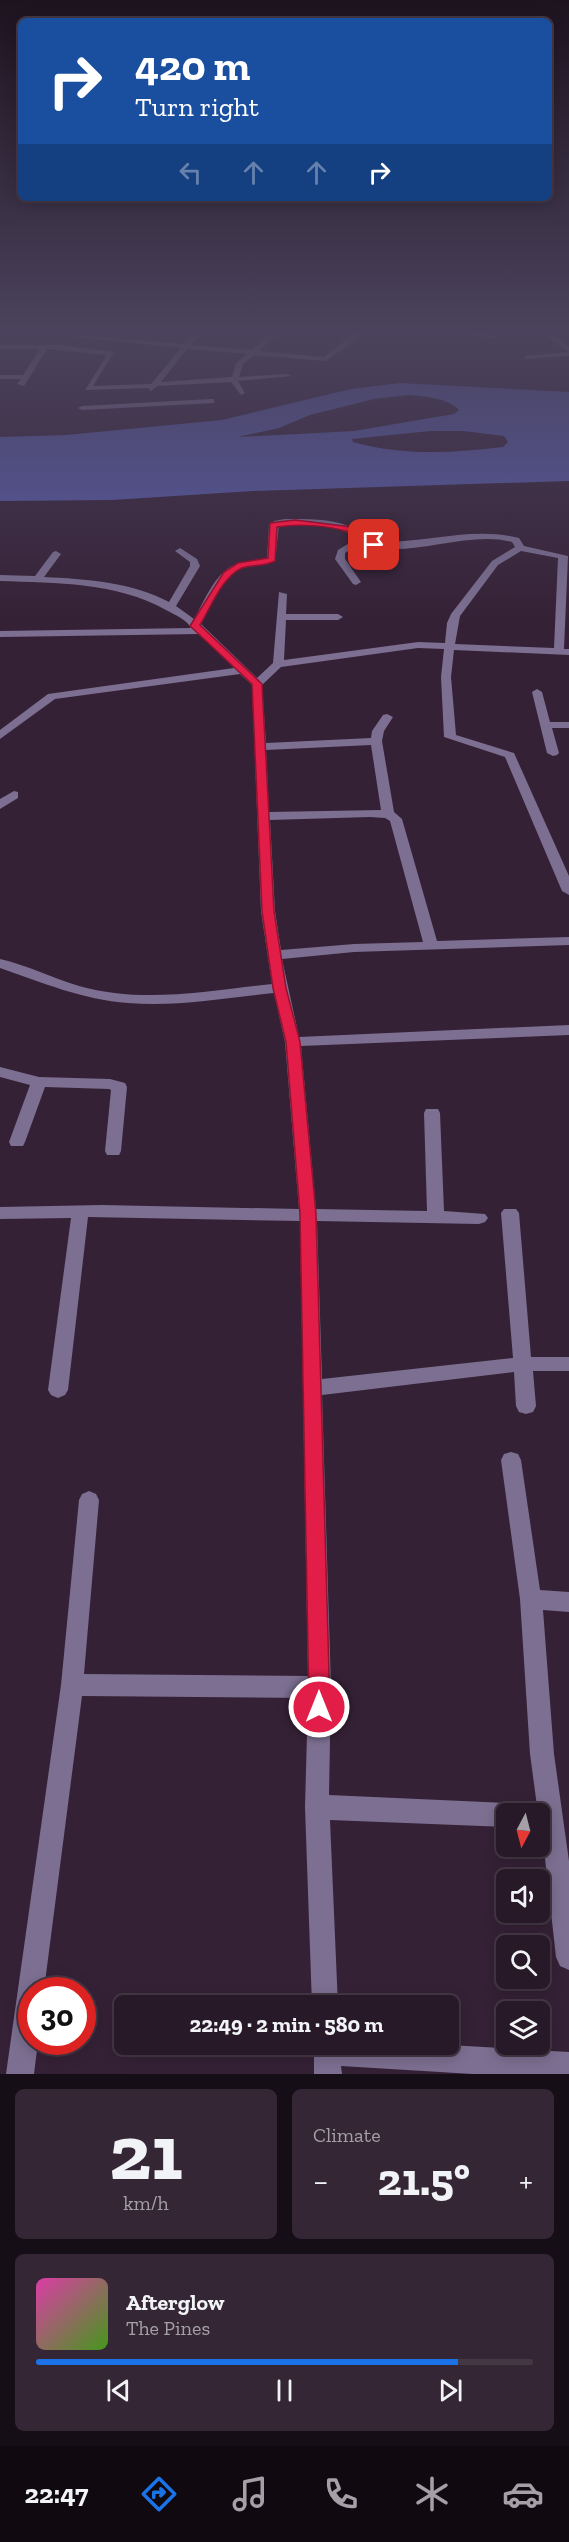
<!DOCTYPE html>
<meta charset="utf-8">
<style>
:root{--surface:#281928;--page:#342634;--text:#f1f3f6;--muted:#a5a0a8;--line:#443845;--accent:#1a73e8}
body{margin:0;font-family:"Zilla Slab",serif;background:var(--page);color:var(--text);height:100vh;display:flex;flex-direction:column;font-size:22px;white-space:nowrap}
*{box-sizing:border-box;margin:0}
p{font-size:20px;color:var(--muted)}
.icon{flex:none;width:33px;height:33px;fill:none;stroke:currentColor;stroke-width:2;stroke-linecap:round;stroke-linejoin:round}
.map{position:relative;height:2074px;overflow:hidden}
.side{display:flex;flex-direction:column;gap:15px;padding:15px;background:#160e16;flex:1}
.side>*{flex:none}
.banner{position:absolute;left:18px;top:18px;width:534px;height:183px;border-radius:9px;box-shadow:0 3px 15px #0003,0 0 0 2px var(--line);background:#1a4fa0;color:#fff;overflow:hidden}
.needle{width:39px;rotate:187deg}
.buttons{position:absolute;left:496px;top:1803px;display:grid;gap:12px}
.buttons a{display:grid;place-items:center;width:54px;height:54px;border-radius:9px;background:var(--surface);box-shadow:0 3px 15px #0003,0 0 0 2px var(--line);font-size:30px}
.speed{position:absolute;left:18px;top:1977px;display:flex;gap:12px;font-size:30px;font-weight:700;text-align:center}
.speed>*{display:grid;place-content:center;width:78px;height:78px;border-radius:50%;background:var(--surface);box-shadow:0 3px 15px #0003,0 0 0 2px var(--line);line-height:1}
.speed .limit{border:9px solid #d22;background:#fff;color:#111}
.pin{position:absolute;display:grid;place-items:center;width:51px;height:51px;color:#fff;margin:-26px;border-radius:12px;box-shadow:0 3px 9px #0006}
.me{position:absolute;width:66px;margin:-33px;rotate:0deg;stroke-linejoin:round;filter:drop-shadow(0 0 4px #0008)}
.turn{display:flex;align-items:center;gap:21px;height:126px;padding:0 18px;font-size:27px}
.turn .icon{width:78px;height:78px;stroke-width:2.5}
.turn b{display:block;font-size:42px;line-height:51px}
.lanes{display:flex;align-items:center;height:57px;padding:0 18px;background:#0003;justify-content:center;gap:30px;direction:ltr}
.lanes .off{opacity:.35}
.big{font-size:45px;font-weight:800;line-height:1.1}
.side .card{flex:1;display:flex;flex-direction:column;justify-content:center;gap:9px;min-width:0;padding:0 21px;border-radius:9px;background:var(--page)}
.side .dial{align-items:center;gap:0}
.dial b{font-size:78px;line-height:1}
.song{display:flex;align-items:center;gap:18px}
.cover{width:72px;height:72px;border-radius:9px;background:linear-gradient(135deg,hsl(320 70% 55%),hsl(100 70% 35%))}
.played{height:6px;border-radius:3px;background:linear-gradient(90deg,var(--accent) 85%,var(--line) 85%)}
.keys{display:flex;justify-content:space-around;direction:ltr}
.heat{display:flex;justify-content:space-between;align-items:center;font-size:33px;direction:ltr}
.side .tiles{flex:1;display:grid;gap:15px;grid-template-columns:1fr 1fr}
.card:last-child{grid-column:span 2}
.trip{position:absolute;left:114px;top:1995px;width:345px;height:60px;border-radius:9px;background:var(--surface);box-shadow:0 3px 15px #0003,0 0 0 2px var(--line);font-weight:800;line-height:60px;text-align:center}
.menu{display:flex;height:96px;justify-content:space-around;align-items:center;background:#100a10;color:var(--muted)}
.menu .icon{width:42px;height:42px}
.menu .selected{color:var(--accent)}
.menu b{font-size:27px;color:var(--text)}
.map>svg:first-child{display:block}
</style>
<div class="map">
<svg width="569" height="2074" viewBox="0 0 569 2074">
<rect width="100%" height="100%" fill="#352136"/>
<path fill="#575ba9" fill-rule="evenodd" d="M400,383L569,392V481L253,491L112,500L0,501V437L66,435L222,420L351,389ZM408,395C424,396 448,398 459,410L454,414L354,431L238,437L279,428L310,415L374,399ZM430,431H463L504,436L508,442L503,447C452,453 403,456 353,442L352,439Z"/>
<g fill="none" stroke-linecap="round" stroke-linejoin="round">
<path fill="#7c6f91" fill-rule="evenodd" d="M198,332H205L191,345L251,350L273,332H280L259,351L324,357L356,332H363L346,347L325,361L254,355L243,364L239,377L287,374L291,376L238,381L245,393L241,395L231,382L157,386L151,391L148,388L85,390L107,355L47,349L24,386L17,384L21,379H0V375H23L40,349H0V345H59L114,352L93,386L151,384L181,348L67,336L70,334L184,344ZM187,349L247,354L236,363L232,377L161,382Z
M415,332H471L499,336L496,338L446,333L418,334Z
M549,332H555L554,336L569,347V356L524,359L526,356L569,352L549,338Z
M211,399H214V403L82,410L78,408L82,406Z
M285,519C306,519 335,518 355,529C364,534 367,541 378,542C425,543 474,526 519,538L524,546L568,556L564,649H569V655L454,650L451,677L456,735L514,753L569,876V895L562,891L505,757L444,737L441,677L444,649L418,648L281,667L262,685L266,743L371,738L372,731L383,715L387,714L393,717L384,731L382,741L394,812L402,819L437,941L569,937V945L354,952L282,959L299,1037L569,1025V1035L301,1046L316,1209L427,1211L424,1113L426,1109H438L440,1113L444,1211L485,1214L488,1218L485,1222L479,1224L317,1221L322,1379L513,1358L501,1213L504,1209H516L519,1213L531,1357H569V1371H533L536,1406L533,1412L526,1414L519,1412L516,1406L514,1372L322,1395L331,1687L329,1795L507,1803L516,1806L518,1814H507V1827L330,1820L338,2006H312L305,1807L308,1698L82,1696L44,1990H32V2042H38L34,2074H6L61,1685L79,1500L82,1494L89,1491L96,1494L99,1500L84,1674L308,1676L300,1221L88,1217L68,1390L65,1395L58,1398L51,1395L48,1390L71,1218L0,1219V1207L102,1205L299,1209L285,1042L274,993C226,998 176,1007 128,1003C83,1000 41,982 0,968V959C27,965 52,978 79,986C142,1004 208,991 272,984L261,911L252,685L240,674L55,699L0,739V730L48,694L234,668L200,634L0,637V631L191,628C186,619 175,615 166,610C116,582 56,583 0,581V575L35,576L53,552L56,551L61,554L44,577C85,579 132,582 169,602L190,566V562L175,551L180,548L197,559L200,566L176,606L194,619C204,602 215,573 234,565C245,561 257,562 267,558L269,525L274,521ZM279,525C301,523 339,522 356,539L338,550L335,559L353,584L356,585L361,582L345,559V553L361,543C403,562 467,529 512,542L515,547L492,561L451,614L447,623L445,643L418,642L284,660L286,620H338L343,617L338,614H286L287,594L279,592L273,663L257,678L201,624C211,607 222,574 243,568C254,565 265,566 275,561ZM521,551L558,558L554,648L455,644L460,616L498,565ZM371,745L381,810L269,812L266,750ZM370,817L385,818L390,821L423,942L354,944L281,950L275,911L270,820Z
M537,689L542,692L550,722H569V728H552L559,753L557,755L553,756L547,753L532,692Z
M14,791L18,792V798L0,809V799Z
M0,1067L39,1077L110,1079L125,1083L127,1087L121,1151L119,1155H107L105,1151L111,1090L109,1089L45,1087L25,1142L23,1146H11L9,1142L30,1085L0,1077Z
M511,1452L518,1454L521,1460L540,1590L569,1592V1612L543,1610L554,1754L569,1861V1970L560,1966L556,1957L540,1814H529L531,1808L537,1806L530,1754L520,1599L501,1460L504,1454Z
M314,2044H431L569,2052V2074H473L341,2066L342,2074H314Z"/>
</g>
<linearGradient id="sky" x2="0" y2="1"><stop stop-color="#1d121e"/><stop offset="0.53" stop-color="#4b435d"/><stop offset="1" stop-color="#4b435d" stop-opacity="0"/></linearGradient>
<rect width="569" height="622" fill="url(#sky)"/>
<path fill="#e11d48" stroke="#92132f" stroke-width="1.5" d="M295,520L352,527L368,540L379,545L374,547C362,544 356,534 345,531C327,525 296,524 277,527L275,561C264,567 253,564 242,568C222,577 211,607 200,625L262,684L274,911L286,988L300,1042L316,1214L330,1707L327,1714L319,1717L312,1714L309,1707L300,1214L286,1042L273,988L262,911L252,684L190,626L224,572L238,563L268,558L270,523Z"/>
</svg>
<div class="buttons">
<a><svg class="needle" viewBox="-14 -14 28 28"><path d="M0-13l5 13h-10z" fill="#e53935"/><path d="M0 13l5-13h-10z" fill="#a5a0a8"/></svg></a>
<a><svg class="icon" aria-label="sound" viewBox="0 0 24 24"><path d="M4 9h4l5-4v14l-5-4H4zM17 9q2 3 0 6"/></svg></a>
<a><svg class="icon" aria-label="search" viewBox="0 0 24 24"><circle cx="10" cy="10" r="6"/><path d="M15 15l6 6"/></svg></a>
<a><svg class="icon" aria-label="layers" viewBox="0 0 24 24"><path d="M12 4l9 5-9 5-9-5zM3 14l9 5 9-5"/></svg></a>
</div>
<div class="speed"><div class="limit">30</div></div>
<div class="pin" style="left:374px;top:545px;background:#d93025"><svg class="icon" aria-label="arrive" viewBox="0 0 24 24"><path d="M6 21V4h12l-3 4 3 4H6"/></svg></div>
<svg class="me" style="left:319px;top:1707px" viewBox="-20 -20 40 40"><circle r="17" fill="#e11d48" stroke="#fff" stroke-width="3"/><path d="M0-11L8 9 0 5-8 9z" fill="#fff"/></svg>
<div class="trip">22:49 · 2 min · 580 m</div>
<div class="banner">
<div class="turn"><svg class="icon" aria-label="right" viewBox="0 0 24 24"><path d="M7 20v-9h11M14 6l5 5-5 5"/></svg><div><b>420 m</b>Turn right</div></div>
<div class="lanes"><svg class="icon off" aria-label="left" viewBox="0 0 24 24"><path d="M17 20v-9H6M10 6l-5 5 5 5"/></svg><svg class="icon off" aria-label="ahead" viewBox="0 0 24 24"><path d="M12 20V5M6 11l6-6 6 6"/></svg><svg class="icon off" aria-label="ahead" viewBox="0 0 24 24"><path d="M12 20V5M6 11l6-6 6 6"/></svg><svg class="icon" aria-label="right" viewBox="0 0 24 24"><path d="M7 20v-9h11M14 6l5 5-5 5"/></svg></div>
</div>
</div>
<section class="side">
<div class="tiles">
<div class="card dial"><b>21</b><p>km/h</p></div>
<div class="card"><p>Climate</p>
<div class="heat"><a>−</a><b class="big">21.5°</b><a>+</a></div>
</div>
<div class="card">
<div class="song"><i class="cover"></i><div><b>Afterglow</b><p>The Pines</p></div></div>
<div class="played"></div>
<div class="keys"><svg class="icon" aria-label="previous" viewBox="0 0 24 24"><path d="M18 5L8 12l10 7zM5 5v14"/></svg><svg class="icon" aria-label="pause" viewBox="0 0 24 24"><path d="M8 5v14M16 5v14"/></svg><svg class="icon" aria-label="next" viewBox="0 0 24 24"><path d="M6 5l10 7-10 7zM19 5v14"/></svg></div>
</div>
</div>
</section>
<nav class="menu">
<b>22:47</b>
<svg class="icon selected" aria-label="directions" viewBox="0 0 24 24"><path d="M12 3l9 9-9 9-9-9zM9 14v-3h6M13 9l2 2-2 2"/></svg>
<svg class="icon" aria-label="music" viewBox="0 0 24 24"><path d="M9 18V5l10-2v13"/><circle cx="6" cy="18" r="3"/><circle cx="16" cy="16" r="3"/></svg>
<svg class="icon" aria-label="phone" viewBox="0 0 24 24"><path d="M5 4h4l2 5-3 2q2 4 5 5l2-3 5 2v4C11 20 4 13 5 4z"/></svg>
<svg class="icon" aria-label="climate" viewBox="0 0 24 24"><path d="M12 3v18M4 7l16 10M4 17L20 7"/></svg>
<svg class="icon" aria-label="car" viewBox="0 0 24 24"><path d="M5 17H2v-5l4-1 3-4h7l3 4 3 1v5h-3M9 17h6M6 11h13"/><circle cx="7" cy="17" r="2"/><circle cx="17" cy="17" r="2"/></svg>
</nav>
